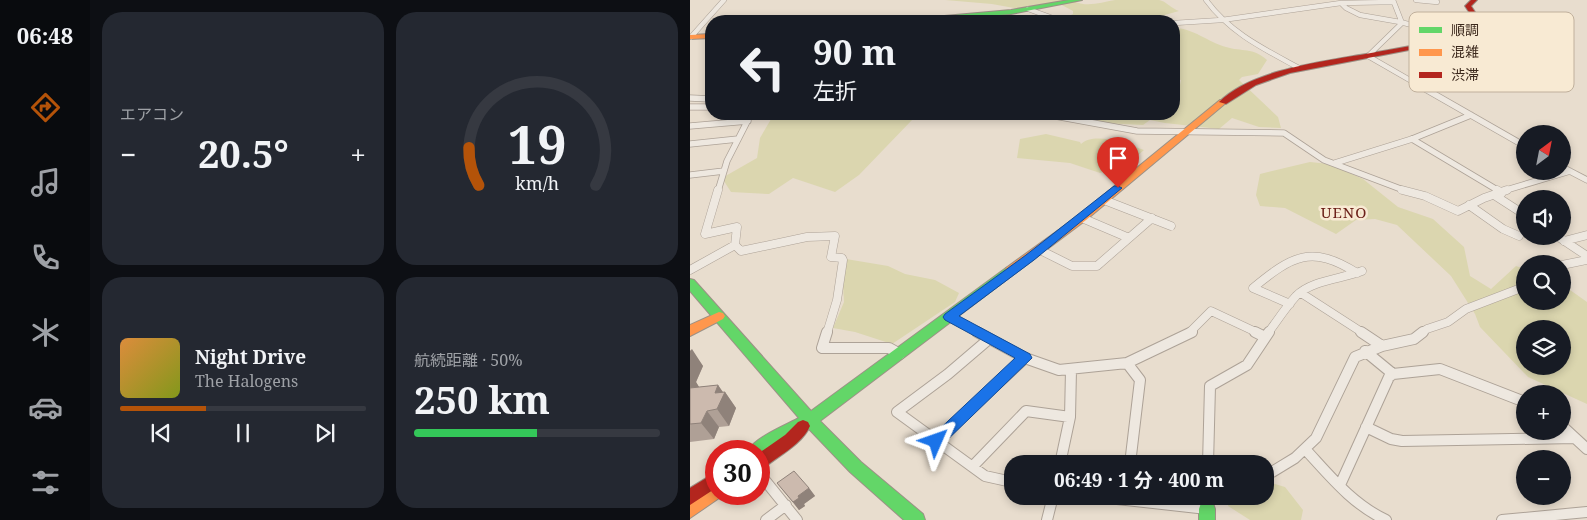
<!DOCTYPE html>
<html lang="ja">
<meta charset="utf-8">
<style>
:root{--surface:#171b24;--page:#242831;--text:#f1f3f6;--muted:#9ea1a6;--line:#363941;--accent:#b45309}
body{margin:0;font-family:"Noto Serif","Noto Sans JP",serif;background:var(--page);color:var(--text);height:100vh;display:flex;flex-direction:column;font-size:19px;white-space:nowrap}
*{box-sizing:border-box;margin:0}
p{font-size:16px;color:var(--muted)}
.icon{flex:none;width:28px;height:28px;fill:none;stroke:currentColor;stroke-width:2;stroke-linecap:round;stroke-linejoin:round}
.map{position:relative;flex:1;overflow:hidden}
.panel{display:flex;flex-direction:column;gap:12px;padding:12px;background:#0d0f14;width:600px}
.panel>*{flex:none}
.hud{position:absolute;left:15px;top:15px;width:475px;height:105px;border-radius:20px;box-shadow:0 2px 8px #0003;background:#171b24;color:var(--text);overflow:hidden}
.needle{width:32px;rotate:32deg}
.buttons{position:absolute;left:826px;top:125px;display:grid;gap:10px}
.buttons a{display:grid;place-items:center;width:55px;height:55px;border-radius:50%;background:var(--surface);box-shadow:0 2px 8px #0003;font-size:25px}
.speed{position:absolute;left:15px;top:440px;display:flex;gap:10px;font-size:25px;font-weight:700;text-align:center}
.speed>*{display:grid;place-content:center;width:65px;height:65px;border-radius:50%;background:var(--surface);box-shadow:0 2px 8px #0003;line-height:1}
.speed .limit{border:8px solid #d22;background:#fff;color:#111}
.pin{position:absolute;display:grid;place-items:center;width:42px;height:42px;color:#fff;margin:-51px -21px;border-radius:50% 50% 50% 0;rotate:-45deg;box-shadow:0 0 5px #0007}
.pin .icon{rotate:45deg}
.me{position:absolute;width:55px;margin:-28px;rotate:47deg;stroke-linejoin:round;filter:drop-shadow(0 0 4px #0008)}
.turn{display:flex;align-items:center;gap:18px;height:105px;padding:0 25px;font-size:22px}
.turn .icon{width:65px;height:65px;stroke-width:2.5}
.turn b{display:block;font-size:35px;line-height:42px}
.big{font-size:38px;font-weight:700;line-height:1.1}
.panel .tile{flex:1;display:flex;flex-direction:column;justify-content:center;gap:8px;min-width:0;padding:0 18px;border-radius:20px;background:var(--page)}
.panel .dial{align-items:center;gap:0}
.dial svg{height:130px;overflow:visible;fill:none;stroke:var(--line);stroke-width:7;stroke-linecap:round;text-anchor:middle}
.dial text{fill:var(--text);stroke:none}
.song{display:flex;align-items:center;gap:15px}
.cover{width:60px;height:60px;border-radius:8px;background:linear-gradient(135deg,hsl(30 70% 55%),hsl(70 70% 35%))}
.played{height:5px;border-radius:2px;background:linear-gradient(90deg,var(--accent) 35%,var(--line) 35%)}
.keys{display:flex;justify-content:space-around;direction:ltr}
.heat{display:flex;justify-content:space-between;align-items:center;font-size:28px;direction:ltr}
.charge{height:8px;border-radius:4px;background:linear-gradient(90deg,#34c759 50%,var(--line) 0)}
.panel .tiles{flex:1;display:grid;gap:12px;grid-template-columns:repeat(2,1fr)}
.trip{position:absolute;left:314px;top:455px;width:270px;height:50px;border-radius:20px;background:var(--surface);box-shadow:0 2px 8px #0003;font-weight:700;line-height:50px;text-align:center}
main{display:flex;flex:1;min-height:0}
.menu{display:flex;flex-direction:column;width:90px;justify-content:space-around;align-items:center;background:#090b0e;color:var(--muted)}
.menu .icon{width:35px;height:35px}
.menu .current{color:var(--accent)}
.menu b{font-size:22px;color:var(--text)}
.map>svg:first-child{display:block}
</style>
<main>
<nav class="menu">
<b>06:48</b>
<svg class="icon current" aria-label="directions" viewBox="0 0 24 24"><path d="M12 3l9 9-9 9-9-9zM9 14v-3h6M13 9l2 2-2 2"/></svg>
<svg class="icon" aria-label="music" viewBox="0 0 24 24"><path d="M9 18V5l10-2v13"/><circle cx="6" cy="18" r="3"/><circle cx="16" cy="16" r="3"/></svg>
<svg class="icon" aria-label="phone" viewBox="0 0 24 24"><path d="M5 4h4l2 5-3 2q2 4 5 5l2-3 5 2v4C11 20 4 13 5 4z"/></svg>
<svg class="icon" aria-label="climate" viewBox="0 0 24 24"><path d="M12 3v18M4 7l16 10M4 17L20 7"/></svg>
<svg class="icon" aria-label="car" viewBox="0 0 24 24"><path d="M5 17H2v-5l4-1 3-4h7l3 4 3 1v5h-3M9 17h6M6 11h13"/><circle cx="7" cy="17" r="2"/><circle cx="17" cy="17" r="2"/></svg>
<svg class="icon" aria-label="filters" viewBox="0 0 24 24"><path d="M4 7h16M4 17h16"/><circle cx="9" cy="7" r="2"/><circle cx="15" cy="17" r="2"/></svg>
</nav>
<section class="panel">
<div class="tiles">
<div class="tile"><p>エアコン</p>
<div class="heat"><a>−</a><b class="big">20.5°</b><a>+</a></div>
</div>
<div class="tile dial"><svg viewBox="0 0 100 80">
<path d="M14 69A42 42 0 1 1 86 69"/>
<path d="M14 69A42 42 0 0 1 8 46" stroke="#b45309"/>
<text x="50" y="56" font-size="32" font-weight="700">19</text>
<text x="50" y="72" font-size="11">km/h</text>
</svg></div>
<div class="tile">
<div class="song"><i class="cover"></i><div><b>Night Drive</b><p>The Halogens</p></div></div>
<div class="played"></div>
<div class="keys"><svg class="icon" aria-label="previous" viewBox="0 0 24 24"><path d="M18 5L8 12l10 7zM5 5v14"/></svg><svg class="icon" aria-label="pause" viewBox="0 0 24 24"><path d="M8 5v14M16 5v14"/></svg><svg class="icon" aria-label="next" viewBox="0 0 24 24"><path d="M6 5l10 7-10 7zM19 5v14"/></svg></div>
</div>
<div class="tile"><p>航続距離 · 50%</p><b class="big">250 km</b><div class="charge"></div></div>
</div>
</section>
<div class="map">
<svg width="897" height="520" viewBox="0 0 897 520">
<rect width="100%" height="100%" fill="#e8ddce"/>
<path fill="#dbd6af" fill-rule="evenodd" d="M255,0H386L383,1C398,8 411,2 425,0C438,0 456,0 469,0C476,1 482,9 489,11L464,18L462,21H380L371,19L383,14V11L368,3L329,9L302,4Z
M484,28C503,28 518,42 536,47C552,52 563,47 577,60L568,74L552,77L549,80L588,117L591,128L569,127L542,118L529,129L475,123L460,120L453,125L412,123L394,118L395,114H433L452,116L460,114H484V86L490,85L491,80L484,78Z
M84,114H223L222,120L169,175L145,192L103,178L79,194L41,192L32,178L67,158L70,138Z
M356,134L390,142L391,144C404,131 439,144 454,150L440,162L410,173L380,163L327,158L330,139Z
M620,162L639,164L673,179L708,207L743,219L774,247L780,276L801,289L826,266L835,269V301H872L873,285L897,302V404L838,377L790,327L785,314L761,276L707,225L685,219L666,220L646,234L595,208L570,206L566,195L570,174ZM835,329H872V366H835Z
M156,259L198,266L215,274L245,280L269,293L265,302L202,344L165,332L143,328L154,302L153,285Z
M575,481L595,487L613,510L611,520H560L538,506L540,496H575Z"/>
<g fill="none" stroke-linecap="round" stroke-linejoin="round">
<defs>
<path id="street-far3" d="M516,0C540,33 574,49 609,68
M703,0L712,23
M726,0L747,2
M651,3L656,8L670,15L710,22L774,38
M338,9L371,21
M484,23L532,20L651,3L703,2
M712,23L678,56L725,83
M1,37L34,0"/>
<path id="street-far2" d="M723,82L835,146
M0,98L21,99
M0,107H21
M354,114L447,131L594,133L634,160L716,191
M0,126L58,121
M722,139L809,191
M0,144L48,139
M645,163L722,139L781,115
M872,167L897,180
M0,175L34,171
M28,191L37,161L61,114
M813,191L880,171"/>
<path id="street-far1" d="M712,190L735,196L768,211L794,198L817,190
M807,190L812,193
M804,195L835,215
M414,200L481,226
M779,205L813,229L829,236
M392,218L439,238
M867,236L897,256
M874,241L897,235
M45,245L51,251L117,237L145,236L141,257L152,258L153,260L147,300L137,333
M350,250L382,266H407L462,218
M872,265L897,260
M0,270L45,245L47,227L15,234L28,190
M611,293L673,333
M600,304L563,288C602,256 621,244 667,273
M259,317L289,333
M499,333L521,311L568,333
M578,333C587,321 596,307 606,296C622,280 652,279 672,271
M731,333L737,329L758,322L776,309L831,288L835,282"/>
<path id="street" d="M137,332L132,348H199L210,354
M287,332L335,358L369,370L437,363L502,332
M565,332L575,337
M671,332L692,346
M299,339L258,374L207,412L295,476L322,482
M675,351L703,374
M437,363L450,380L440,464
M872,426L897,449
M676,427L701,439L712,441L885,438
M246,441L335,358
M615,449C640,476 662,504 696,520
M370,464L380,417L381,370
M518,464L520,386L557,365L579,332
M283,466L336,411L380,417
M69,473L107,520
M575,474L582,472L605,458L626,438L665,357L692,346L724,339L733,332
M650,485L699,377L703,374L750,369L835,402
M400,496L517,509V496
M76,520L96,505
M357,520L363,496
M812,520L897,512"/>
<path id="fast" d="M379,0H392L321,14L238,21H218L221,19L321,10Z
M320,267L324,268L326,271L324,274L130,421L171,462L233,514L235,520H214L160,472L118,428L98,438L71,456L69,457V451H58C64,438 96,425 109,418L0,291V279L4,280L121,411L316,268Z
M517,501L523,503L525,509V520H509V509L511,503Z"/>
<path id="slow" d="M21,34V38L0,39V35Z
M530,100L537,102L396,220L324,274H316L314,271L316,268L388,216Z
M29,312L33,313L35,316L33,319L0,336V325Z
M26,484V494H33L32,496L0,518V500L20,486Z"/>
<path id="jam" d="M781,0H787L781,6L793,24L776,39L600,73L566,85L536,104L529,102C562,69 637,61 681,53C711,48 742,42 772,36L787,24L775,6Z
M113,420L118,422L120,426C112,444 90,455 75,467L69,469V453L95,435L108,422Z
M26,472V488L0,505V488Z"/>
</defs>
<use href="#street-far3" stroke="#ada297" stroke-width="5.5"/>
<use href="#street-far2" stroke="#ada297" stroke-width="7"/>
<use href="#street-far1" stroke="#ada297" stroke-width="9"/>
<use href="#street" stroke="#ada297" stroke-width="12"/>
<use href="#fast" stroke="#9c9186" stroke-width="2"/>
<use href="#slow" stroke="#9c9186" stroke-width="2"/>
<use href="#jam" stroke="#9c9186" stroke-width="2"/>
<use href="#street-far3" stroke="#eee8e0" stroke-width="4.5"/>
<use href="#street-far2" stroke="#eee8e0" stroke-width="5.5"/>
<use href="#street-far1" stroke="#eee8e0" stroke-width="8"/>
<use href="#street" stroke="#eee8e0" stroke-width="10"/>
<use href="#fast" fill="#63d668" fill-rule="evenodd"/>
<use href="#slow" fill="#ff974d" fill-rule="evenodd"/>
<use href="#jam" fill="#b3261e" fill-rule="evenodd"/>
</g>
<path fill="#afa096" d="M0,350L13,366L6,382L9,387L28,385L33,392H35L46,408L39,426L29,427L24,439L0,442Z
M87,483L119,488L125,496L114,504L115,506L109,510Z"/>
<path fill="#8f827a" d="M2,349L13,366L6,382L9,387L0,406V351Z
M28,385L34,394L35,392L46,408L39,426L27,409L25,393Z
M17,411L29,427L24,439L11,423Z
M119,488L125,496L114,504L115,506L109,510L103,502L108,496Z"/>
<path fill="#ccbaae" stroke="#8f827a" d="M28,385L25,393L35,392L27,409L17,411L11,423L0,424V388Z
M104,471L119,488L108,496L109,498L103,502L87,483Z"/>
<path fill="#1a73e8" stroke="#114b97" d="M424,186H428L432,188L344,260L269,316L340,354L342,358L251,446L246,448L241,446L238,441L241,437L325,358L255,320L253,317L255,314L336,255Z"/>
<g text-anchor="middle" stroke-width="5" stroke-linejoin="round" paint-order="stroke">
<g font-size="15" letter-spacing="1" fill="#6c2119" stroke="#f8ead3">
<text x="654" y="218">UENO</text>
</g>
</g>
<rect x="719" y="12" width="165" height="80" rx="8" fill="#f8ead3" stroke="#c0b09c" stroke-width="1"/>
<rect x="729" y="27" width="23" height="6" fill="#63d668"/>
<rect x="729" y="49" width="23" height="7" fill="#ff974d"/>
<rect x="729" y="72" width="23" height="6" fill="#b3261e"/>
<g font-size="14" fill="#3c291d">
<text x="761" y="35">順調</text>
<text x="761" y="57">混雑</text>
<text x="761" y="80">渋滞</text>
</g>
</svg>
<div class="buttons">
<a><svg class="needle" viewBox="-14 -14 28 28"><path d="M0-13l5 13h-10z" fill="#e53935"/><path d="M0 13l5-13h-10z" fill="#9ea1a6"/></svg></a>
<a><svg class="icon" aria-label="sound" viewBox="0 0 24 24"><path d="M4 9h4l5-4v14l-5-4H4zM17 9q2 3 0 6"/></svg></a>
<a><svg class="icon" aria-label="search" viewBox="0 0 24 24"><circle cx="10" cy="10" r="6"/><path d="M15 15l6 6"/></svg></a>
<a><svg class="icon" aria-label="layers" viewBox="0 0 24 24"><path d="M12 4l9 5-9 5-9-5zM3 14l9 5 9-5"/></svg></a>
<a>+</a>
<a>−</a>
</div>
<div class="speed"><div class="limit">30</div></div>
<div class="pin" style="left:428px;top:188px;background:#d93025"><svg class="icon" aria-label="arrive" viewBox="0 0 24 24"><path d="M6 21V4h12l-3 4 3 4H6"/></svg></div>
<svg class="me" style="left:246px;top:441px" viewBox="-20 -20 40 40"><path d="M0-17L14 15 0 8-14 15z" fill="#1a73e8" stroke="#fff" stroke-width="4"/></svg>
<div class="trip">06:49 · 1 分 · 400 m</div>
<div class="hud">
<div class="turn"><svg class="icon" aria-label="left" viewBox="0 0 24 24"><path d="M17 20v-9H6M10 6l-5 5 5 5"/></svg><div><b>90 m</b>左折</div></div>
</div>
</div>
</main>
